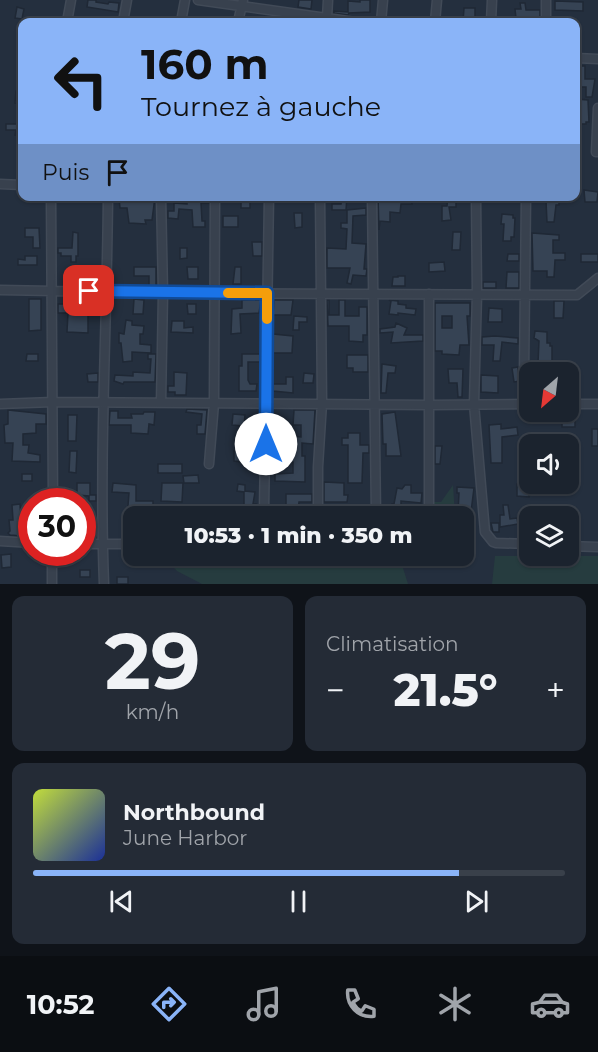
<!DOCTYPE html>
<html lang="fr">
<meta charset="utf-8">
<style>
:root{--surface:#1b232e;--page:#242b36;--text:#f1f3f6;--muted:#a0a4aa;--line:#39404a;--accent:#8ab4f8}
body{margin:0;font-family:Montserrat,sans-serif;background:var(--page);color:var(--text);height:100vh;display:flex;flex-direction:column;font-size:22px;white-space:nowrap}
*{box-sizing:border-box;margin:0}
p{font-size:20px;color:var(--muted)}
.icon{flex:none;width:33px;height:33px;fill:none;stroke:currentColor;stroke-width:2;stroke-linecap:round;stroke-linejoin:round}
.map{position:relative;height:584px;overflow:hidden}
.sheet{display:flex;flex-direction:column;gap:12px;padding:12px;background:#0f1319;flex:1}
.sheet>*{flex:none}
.top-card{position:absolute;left:18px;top:18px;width:562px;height:183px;border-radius:12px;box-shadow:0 2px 4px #0004,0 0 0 2px var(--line);background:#8ab4f8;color:#111;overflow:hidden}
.needle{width:39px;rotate:208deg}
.controls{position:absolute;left:519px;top:362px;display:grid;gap:12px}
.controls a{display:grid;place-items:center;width:60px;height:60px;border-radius:12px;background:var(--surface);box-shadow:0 2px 4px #0004,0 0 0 2px var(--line);font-size:30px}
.speed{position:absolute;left:18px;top:488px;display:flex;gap:12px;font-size:30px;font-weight:700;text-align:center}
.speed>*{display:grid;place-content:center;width:78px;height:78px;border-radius:50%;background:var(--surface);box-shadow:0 2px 4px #0004,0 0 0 2px var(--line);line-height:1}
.speed .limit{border:9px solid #d22;background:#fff;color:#111}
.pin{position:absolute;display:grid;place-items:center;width:51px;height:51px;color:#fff;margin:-26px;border-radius:12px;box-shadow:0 3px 9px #0006}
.me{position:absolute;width:66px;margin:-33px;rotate:0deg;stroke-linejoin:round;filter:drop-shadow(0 0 4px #0008)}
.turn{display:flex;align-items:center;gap:21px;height:126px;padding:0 24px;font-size:27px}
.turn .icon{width:78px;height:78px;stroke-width:2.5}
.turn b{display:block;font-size:42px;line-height:51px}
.then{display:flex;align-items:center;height:57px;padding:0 24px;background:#0003;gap:12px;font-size:22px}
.big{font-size:45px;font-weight:800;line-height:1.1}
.sheet .tile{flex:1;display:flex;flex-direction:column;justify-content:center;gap:9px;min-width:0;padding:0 21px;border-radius:12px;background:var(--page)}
.sheet .dial{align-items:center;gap:0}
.dial b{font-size:78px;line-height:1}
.song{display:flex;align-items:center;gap:18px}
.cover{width:72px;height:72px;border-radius:9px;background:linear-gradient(135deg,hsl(70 70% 55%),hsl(230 70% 35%))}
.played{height:6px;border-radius:3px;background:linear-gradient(90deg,var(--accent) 80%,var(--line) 80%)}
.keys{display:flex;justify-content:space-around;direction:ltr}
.heat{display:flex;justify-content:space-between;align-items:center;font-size:33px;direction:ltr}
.sheet .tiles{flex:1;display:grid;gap:12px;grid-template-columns:1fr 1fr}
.tile:last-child{grid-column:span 2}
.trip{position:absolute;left:123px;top:506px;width:351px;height:60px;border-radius:12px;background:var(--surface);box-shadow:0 2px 4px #0004,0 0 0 2px var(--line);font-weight:800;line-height:60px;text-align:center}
.tab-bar{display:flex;height:96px;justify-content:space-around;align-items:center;background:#0b0e12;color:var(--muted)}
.tab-bar .icon{width:42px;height:42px}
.tab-bar .selected{color:var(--accent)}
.tab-bar b{font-size:27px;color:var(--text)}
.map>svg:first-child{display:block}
</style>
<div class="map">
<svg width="598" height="584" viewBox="0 0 598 584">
<rect width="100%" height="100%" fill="#242f3e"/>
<path fill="#263c3f" d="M453,485L455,516H434V502H441Z
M183,506L215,508L255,516H163Z
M162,555H408L403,568L408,584H202L177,571Z
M495,556H598V584H492Z"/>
<path fill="#364354" stroke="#1f2835" stroke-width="1.5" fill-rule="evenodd" d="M88,0H96V2L108,4L109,2L119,3L118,12L87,7Z
M299,0H312L311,9L298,7Z
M360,0H370V12L349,13L348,15L334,13V11L348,12V1L360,2Z
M555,1L583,2V11L555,10Z
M520,3H525L526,10H540V20L516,18L515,9H521Z
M17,7L24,9L22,19L15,18Z
M464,8H475V18L483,17V22H463Z
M576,66H585V79H595L592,97H586V87H576Z
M16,91L22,92V104L15,103Z
M576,99L588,100L589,122H586V124H576Z
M6,124H22V136L15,135L16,130H6Z
M17,162L22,163V175H17Z
M584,190L598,192L597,202H585Z
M187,196H209V203H201L202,221H205V227H193L192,210L179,209L178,219L168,218V211H174V203L187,204Z
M241,196H250V208H241Z
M342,196H347L346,210H332V204H341Z
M378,196H410L412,204H401L400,213L390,212V222L380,221L379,230Z
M448,196H470V202L456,201V207H449L451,220L442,221V206H447Z
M534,196L559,197V205H556L554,222H547L546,201L534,202Z
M155,197L152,220H145L146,224L129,223L127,208H120L119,198Z
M366,208V215L353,216L352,243L366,244L364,269H367L366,276L353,275L351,284L347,283L350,268H327V248L346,249L347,229L341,228V223H347V210Z
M294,213H302V227L295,228Z
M502,214L513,215V218H515L514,237H511V241H503L504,224H501Z
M223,216H238V227H223Z
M25,228H39L40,248H33V237H25Z
M73,232L78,233V256H76V262H71V256H61V253H58V248H72Z
M453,232H461L460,250H452Z
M532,233L559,235V240H553V253H565V260H555L554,277H547V271H533Z
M252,242H262V256H253Z
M180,248H187V258L180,259Z
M508,254H519V261H507Z
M581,254H598V262H581Z
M25,256H37V265H18V259L25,260Z
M444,262L445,271L429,272V263Z
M134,267H156V286H149V276H134Z
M187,267H198V279H188Z
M235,267H241V284H233Z
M82,268H91V282L82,281Z
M507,272H519V288H506Z
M398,276H405V286H392L393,277H398Z
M483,282H496V288H483Z
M29,299H41V330L29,331Z
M134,299L144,300L143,314H133Z
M242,300H261L259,313L240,314L241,333L231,334L232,309L242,308Z
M274,300H293L291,315H273Z
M327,300H329V315H339V300H345V316H359V307H367V335H363V342L349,341V326H328Z
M389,300L398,301V304L406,305V308L416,309L415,315L398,313V315L389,314L391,301Z
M554,301H564L563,318H554Z
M80,302H93L91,314H88V333L67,332L68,313H58V304H80Z
M435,303H470V316H467L469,345H460L459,355L442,354V351H435ZM442,316H452V328H442Z
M187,304H196V314H188Z
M489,308L502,309V322H488Z
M294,316L307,317V322H299V330H293Z
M126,320L132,321V325L144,326L143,334H140V344L151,345V353L132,352V361L123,362L121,343H119V333L124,334Z
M172,321H184V328L193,327V333L171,332Z
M396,323L407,328L404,335H423V341L391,343L393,332L380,333V329L395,327Z
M535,331L547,332V343H550V346H552V365L538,363L539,341L534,338Z
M273,334L293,336L292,353H273Z
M495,336L518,338V344L502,342L500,361H493L494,345H482V337Z
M27,354H38V361H26Z
M148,354H156L155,382H124L123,384L114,381L115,375L133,376V372L150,373L151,359H148Z
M242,354H260V362H248V380L250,384H257L256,391H239V366H242Z
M347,355H368V372H353V368H347Z
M382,364L396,366L395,373H388L386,393H381Z
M552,365H567V372H552Z
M518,367V377L520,381L514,382L512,368Z
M448,369H463L462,397H458L457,383H449Z
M174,372L187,373L186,395H175V392H168V386H174Z
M98,373V382H88L87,374Z
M304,373L314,374L313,383H303Z
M481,375L498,376V393L481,392Z
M286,377H293V393L273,391V384H286Z
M187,409L207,410L205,434H197V425H201L202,414L186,412Z
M8,410L46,414V424H36V433L23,434V445H29L28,453L40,455V462L12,461L13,443H5L4,425L8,424Z
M294,410H315L313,444L302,443V456H305V482L275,481V474L293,473V462H283V455H294V444H278V435L301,437V425H293Z
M110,411H118V418H132L131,414H143L144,412H155L154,425L149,424L148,434L131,433V425H109Z
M395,412L401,456H386V444H383L382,414Z
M233,414L245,415L244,426L232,425Z
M68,415H77L76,441H68Z
M575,420V427H562V421Z
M501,424V429L517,427L518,435L502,437V463H491L489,425Z
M592,429H598V446H592Z
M348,433H360V445H369V453H363L362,483H348V445H342V438H348Z
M435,446H442L440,464H435Z
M240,449L254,450L252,463L234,461V451H240Z
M70,451H77L76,473L69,472Z
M158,464H182V473H158Z
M22,474H32V481H22Z
M198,475L199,483H184L183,476Z
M324,482L344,483V495H348L347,502H324Z
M77,483H90V495H96V501H89V496L77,495Z
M113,483L136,485V501H153V508H136V516H134V518H127L129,493L112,492Z
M162,483H183L182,502L161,501Z
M238,484L245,485V491L255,492L253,504H256V512H244V492L237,491Z
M517,484H528L529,497L517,496Z
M405,485H411V493H422L421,503L401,501V513H392V504H394L397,488L402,489Z
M457,487L474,488L471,512L458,513L459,493H457Z
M286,494H312V502H299L298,512H292V510H286Z
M20,504L22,536L10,535L8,533L10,531L9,520H13L12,505Z
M503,505H508L510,519L517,518L518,524L500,527V515H504Z
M491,523H499V532H493Z
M11,554V567L2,568L1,555Z
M80,570H90V577H80Z
M117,577H128V584H117Z"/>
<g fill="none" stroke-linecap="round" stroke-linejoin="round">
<defs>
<path id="minor" d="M198,0L355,22
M327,18L328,0
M67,22L71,0
M123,22L127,0
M181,22L185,0
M238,22L243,0
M381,22L383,0
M435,22L437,0
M491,22L492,0
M546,22V0
M576,58L598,59
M598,108L596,152H598
M0,184L22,185
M51,196L53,501
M372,196L376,516
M476,196L477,294L474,404L485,532L493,542L496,543L530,544
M0,290L163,293L577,295L598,278
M429,294V516
M524,376L526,196
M161,403L163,293L161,196
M0,404L53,402L429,405L530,404
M568,404H598
M209,464L214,403L215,196
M264,513L269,196
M318,516V467L322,403L320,196
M0,541L32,543
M82,544H134
M568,546L598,547
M52,584V552
M104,584C99,455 107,326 108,196"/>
</defs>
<use href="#minor" stroke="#414a57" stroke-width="11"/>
<use href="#minor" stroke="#38414e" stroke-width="8"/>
</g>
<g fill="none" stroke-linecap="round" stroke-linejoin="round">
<defs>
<path id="route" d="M89,291L267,293L266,444"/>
</defs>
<use href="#route" stroke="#114b97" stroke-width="15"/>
<use href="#route" stroke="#1a73e8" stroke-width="10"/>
<path stroke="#f59e0b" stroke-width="10" d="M228,293H267V319"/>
</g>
</svg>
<div class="controls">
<a><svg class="needle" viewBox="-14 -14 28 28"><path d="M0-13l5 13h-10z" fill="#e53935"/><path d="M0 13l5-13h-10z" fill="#a0a4aa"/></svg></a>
<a><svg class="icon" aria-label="sound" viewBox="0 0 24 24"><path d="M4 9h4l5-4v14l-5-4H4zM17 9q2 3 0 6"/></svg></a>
<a><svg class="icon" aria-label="layers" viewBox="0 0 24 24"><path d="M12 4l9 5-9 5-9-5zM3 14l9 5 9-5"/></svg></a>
</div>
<div class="speed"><div class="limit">30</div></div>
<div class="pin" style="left:89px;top:291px;background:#d93025"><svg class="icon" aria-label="arrive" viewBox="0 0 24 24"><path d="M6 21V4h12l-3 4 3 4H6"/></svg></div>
<svg class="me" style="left:266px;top:444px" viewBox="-20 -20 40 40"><circle r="19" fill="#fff"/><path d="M0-13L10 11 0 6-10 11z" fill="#1a73e8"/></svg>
<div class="trip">10:53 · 1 min · 350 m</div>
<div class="top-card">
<div class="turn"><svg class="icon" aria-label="left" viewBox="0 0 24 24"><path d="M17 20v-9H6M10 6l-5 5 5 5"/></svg><div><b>160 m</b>Tournez à gauche</div></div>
<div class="then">Puis<svg class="icon" aria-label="arrive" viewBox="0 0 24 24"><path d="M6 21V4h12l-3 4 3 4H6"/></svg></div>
</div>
</div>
<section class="sheet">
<div class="tiles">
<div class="tile dial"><b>29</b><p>km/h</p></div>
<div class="tile"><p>Climatisation</p>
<div class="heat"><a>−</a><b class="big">21.5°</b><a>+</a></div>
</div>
<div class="tile">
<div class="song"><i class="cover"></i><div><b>Northbound</b><p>June Harbor</p></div></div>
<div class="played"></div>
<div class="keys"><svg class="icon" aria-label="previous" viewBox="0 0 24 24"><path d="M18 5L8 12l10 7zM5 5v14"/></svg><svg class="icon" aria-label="pause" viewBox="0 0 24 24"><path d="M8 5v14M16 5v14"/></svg><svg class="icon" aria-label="next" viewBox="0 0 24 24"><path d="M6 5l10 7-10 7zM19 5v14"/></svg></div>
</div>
</div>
</section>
<nav class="tab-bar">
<b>10:52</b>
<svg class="icon selected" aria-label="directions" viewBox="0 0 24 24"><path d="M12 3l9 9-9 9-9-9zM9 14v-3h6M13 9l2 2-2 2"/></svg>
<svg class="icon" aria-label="music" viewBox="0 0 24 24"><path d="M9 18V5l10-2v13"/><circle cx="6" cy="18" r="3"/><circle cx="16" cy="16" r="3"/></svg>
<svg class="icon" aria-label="phone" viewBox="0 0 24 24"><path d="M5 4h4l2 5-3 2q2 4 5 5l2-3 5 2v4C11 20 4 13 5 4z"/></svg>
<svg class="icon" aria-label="climate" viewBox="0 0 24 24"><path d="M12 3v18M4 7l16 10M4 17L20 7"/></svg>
<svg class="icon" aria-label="car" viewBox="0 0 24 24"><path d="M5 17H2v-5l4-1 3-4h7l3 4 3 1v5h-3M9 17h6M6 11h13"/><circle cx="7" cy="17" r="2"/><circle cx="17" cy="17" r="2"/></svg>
</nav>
